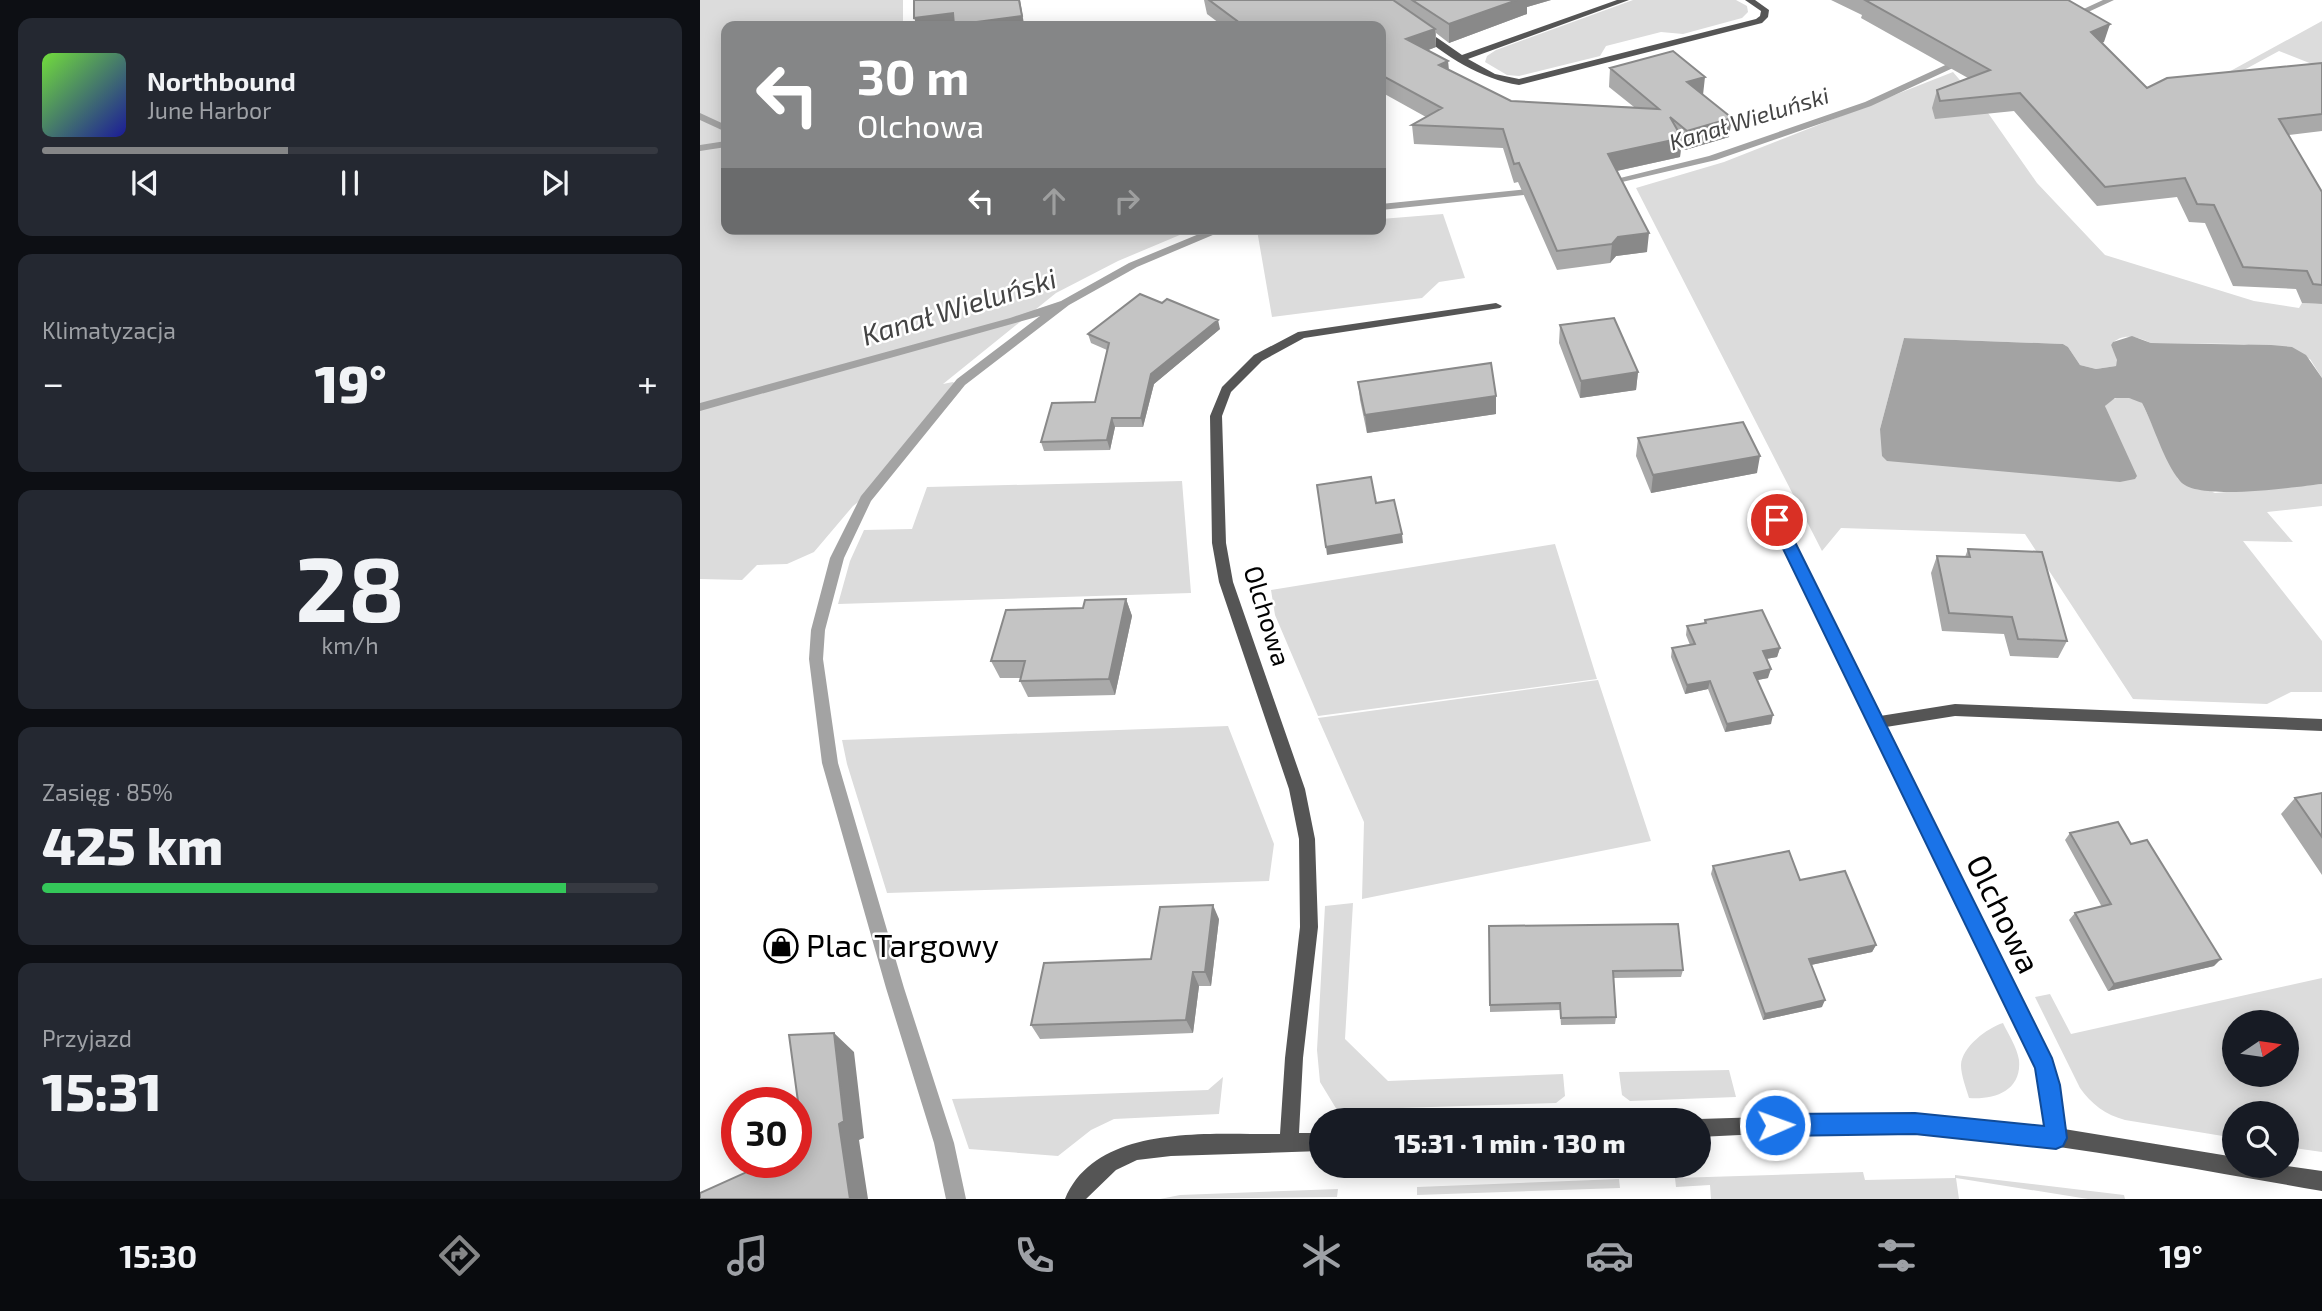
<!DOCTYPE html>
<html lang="pl">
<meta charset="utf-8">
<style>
:root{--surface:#171b24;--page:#242831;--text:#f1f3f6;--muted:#9ea1a6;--line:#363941;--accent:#858687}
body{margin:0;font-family:"Exo 2",sans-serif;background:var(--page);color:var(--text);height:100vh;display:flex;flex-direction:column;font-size:26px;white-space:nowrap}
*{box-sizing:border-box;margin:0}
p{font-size:23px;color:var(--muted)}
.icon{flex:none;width:38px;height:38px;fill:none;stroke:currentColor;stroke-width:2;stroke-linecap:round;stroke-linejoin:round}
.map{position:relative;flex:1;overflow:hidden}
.sheet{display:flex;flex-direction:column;gap:18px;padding:18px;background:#0d0f14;width:700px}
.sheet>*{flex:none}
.guide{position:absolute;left:21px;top:21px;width:665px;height:214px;border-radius:14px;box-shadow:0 4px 18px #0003;background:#858687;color:#fff;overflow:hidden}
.needle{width:46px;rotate:77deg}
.fabs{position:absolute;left:1522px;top:1010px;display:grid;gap:14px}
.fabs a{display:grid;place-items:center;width:77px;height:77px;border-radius:50%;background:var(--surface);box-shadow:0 4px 18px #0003;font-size:35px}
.speed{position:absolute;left:21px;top:1087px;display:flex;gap:14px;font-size:35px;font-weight:700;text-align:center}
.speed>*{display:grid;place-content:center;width:91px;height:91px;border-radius:50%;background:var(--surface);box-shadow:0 4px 18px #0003;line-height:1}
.speed .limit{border:10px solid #d22;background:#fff;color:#111}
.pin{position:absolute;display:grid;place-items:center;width:60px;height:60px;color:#fff;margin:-30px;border:4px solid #fff;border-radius:50%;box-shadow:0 2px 7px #0007}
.me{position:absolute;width:77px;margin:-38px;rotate:88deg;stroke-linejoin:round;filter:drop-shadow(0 0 5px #0008)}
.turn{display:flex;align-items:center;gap:24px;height:147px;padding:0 21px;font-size:32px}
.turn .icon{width:91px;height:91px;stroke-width:2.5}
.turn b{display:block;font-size:49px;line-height:60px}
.lanes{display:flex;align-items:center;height:66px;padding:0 21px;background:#0003;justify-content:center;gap:35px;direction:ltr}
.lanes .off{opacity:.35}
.big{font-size:52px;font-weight:800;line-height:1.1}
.sheet .widget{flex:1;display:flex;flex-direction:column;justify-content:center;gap:10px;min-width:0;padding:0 24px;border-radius:14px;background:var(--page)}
.sheet .dial{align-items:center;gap:0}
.dial b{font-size:91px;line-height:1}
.song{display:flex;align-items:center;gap:21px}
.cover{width:84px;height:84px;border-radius:10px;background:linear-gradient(135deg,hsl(100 70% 55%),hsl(240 70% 35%))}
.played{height:7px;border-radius:4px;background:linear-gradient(90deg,var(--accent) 40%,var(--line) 40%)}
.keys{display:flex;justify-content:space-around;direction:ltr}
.heat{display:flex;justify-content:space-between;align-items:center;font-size:38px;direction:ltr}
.charge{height:10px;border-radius:5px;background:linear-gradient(90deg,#34c759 85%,var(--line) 0)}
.trip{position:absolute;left:609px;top:1108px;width:402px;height:70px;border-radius:35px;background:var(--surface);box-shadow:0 4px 18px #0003;font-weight:800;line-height:70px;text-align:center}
.menu{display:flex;height:112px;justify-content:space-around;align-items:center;background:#090b0e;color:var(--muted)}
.menu .icon{width:49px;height:49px}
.menu .on{color:var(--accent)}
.menu b{font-size:32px;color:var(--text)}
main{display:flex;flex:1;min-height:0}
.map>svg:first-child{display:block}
</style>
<main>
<section class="sheet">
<div class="widget">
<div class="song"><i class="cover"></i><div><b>Northbound</b><p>June Harbor</p></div></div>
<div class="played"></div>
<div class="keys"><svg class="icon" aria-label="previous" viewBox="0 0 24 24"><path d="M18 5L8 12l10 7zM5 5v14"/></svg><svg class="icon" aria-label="pause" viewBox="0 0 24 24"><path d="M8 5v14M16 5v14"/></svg><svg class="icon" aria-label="next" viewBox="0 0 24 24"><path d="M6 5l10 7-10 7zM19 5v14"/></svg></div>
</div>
<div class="widget"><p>Klimatyzacja</p>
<div class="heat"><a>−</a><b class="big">19°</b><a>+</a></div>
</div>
<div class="widget dial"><b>28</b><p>km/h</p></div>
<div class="widget"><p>Zasięg · 85%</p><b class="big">425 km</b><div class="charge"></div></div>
<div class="widget"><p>Przyjazd</p><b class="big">15:31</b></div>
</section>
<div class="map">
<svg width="1622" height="1199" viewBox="0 0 1622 1199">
<rect width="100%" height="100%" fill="#fff"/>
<path fill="#dcdcdc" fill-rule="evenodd" d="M0,0H203V26H26V229H494L418,261L356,293L243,384L253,382L261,390L182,484L153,506L114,552L87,564L57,565L42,580L0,579Z
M933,0H1036L1047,6L1048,12L1042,18L983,34L961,32L906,46L900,56L819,76L807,75L785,62L787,56L796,50Z
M1622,21V71L1612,64L1579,51L1531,77L1525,74Z
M1253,72L1288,113L1337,183L1405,255L1554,301L1599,308L1602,303L1622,304V378L1610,359L1544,344L1451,343C1437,337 1422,332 1411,345L1418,360L1416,366L1396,369L1380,365L1368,347L1363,344L1204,338L1180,429L1408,416L1405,406C1413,394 1431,396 1442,403L1478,479L1515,493L1622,484V506L1567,512L1593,542L1543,541L1622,641V692H1591L1567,704L1433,699L1325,534L1141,528L1122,551L936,188L1024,162Z
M743,214L765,278L739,282L722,298L572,317L557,230L681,229V219Z
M482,481L491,593L138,604L150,561L164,530L212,529L227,487Z
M855,544L897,679L618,716L575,615L571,590Z
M898,680L951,841L662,899L664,822L618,718Z
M528,726L574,844L569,881L187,893L147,764L142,740Z
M653,903L645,1039L688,1081L863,1074L865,1096L856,1103L637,1110L620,1082L617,1050L625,906Z
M1622,978V1152L1587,1147V1113H1535V1138L1425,1120C1406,1115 1391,1104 1380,1088L1335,997L1350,994L1371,1034ZM1535,1022H1587V1074H1535Z
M1303,1023C1308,1034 1317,1047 1319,1060C1322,1091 1294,1100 1269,1098C1266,1088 1261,1075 1261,1065C1262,1047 1287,1028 1303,1023Z
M1029,1070L1036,1097L930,1101L922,1095L919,1072Z
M523,1077L519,1114L414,1119L391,1130L358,1156L269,1149L252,1099L508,1090Z
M1163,1172L1165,1180L1255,1178V1175L1424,1195L1425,1199H1388L1256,1178L1259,1199H1011L1010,1185L976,1187L975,1178Z
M919,1179L920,1188L717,1195V1187Z
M638,1189L637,1197L460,1199L480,1195Z"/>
<path fill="#a3a3a3" d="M1432,336L1451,343L1571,345L1592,347L1606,355L1622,378V484C1594,487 1496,502 1480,481C1463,460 1455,428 1442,403L1429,398H1415L1405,406L1437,476L1435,479L1420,482L1187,461L1182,456L1180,429L1204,338L1363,344L1368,347L1380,365L1396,369L1416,366L1417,360L1411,345L1413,342Z"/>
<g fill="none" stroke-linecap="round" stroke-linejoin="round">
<path fill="#a3a3a3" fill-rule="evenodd" d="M1403,0H1414L1371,20L1364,18Z
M1265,56L1269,59L1268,61L1171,106L1016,160L905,186L900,183L1009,156L1165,102Z
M0,113L26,125V132L0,120Z
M26,141V147L0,151V145Z
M839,188L843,189V193L681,210V204Z
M511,229H527L437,267L369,305L265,385L171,501L144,558L125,630L123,659L138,763L204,988L254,1143L266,1199H246L234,1143L186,988L122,763L109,659L111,630L130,558L161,496L257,379L340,316L0,411V403L310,318L361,301L429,263Z"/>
<path fill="#555" fill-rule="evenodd" d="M917,0H929L768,59L795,74L819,79L1056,19L1060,16L1061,11L1045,0H1055L1069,10L1068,17L1062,23L819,85C781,79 744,56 716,30L723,28L762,55Z
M796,303L802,306L800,308L604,338L562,361L531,392L522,416L526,543L533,582L605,789L615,839L618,927L603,1058L599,1133H621V1151L471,1156L437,1160L416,1170L386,1199H365C397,1122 513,1135 580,1134L585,1058L600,927L599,839L589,789L519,582L512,543L510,416L522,387L554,355L598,332Z
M1077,515L1084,520L1180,716L1255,704L1622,719V731L1255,716L1186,727L1350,1060L1359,1085L1364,1129L1535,1157V1166H1587L1622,1171V1191C1488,1168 1353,1141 1217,1132C1145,1128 1072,1134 999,1137V1120H996L999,1119L1190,1113L1268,1118L1345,1127L1341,1085L1336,1069L1070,520Z"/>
</g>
<path fill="#a9a9a9" d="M504,0H851L827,7V14L749,43L736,33V47L728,50L748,61L749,70L811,101L934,107L909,87L910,68L1003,95L1029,137L985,150L981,147L980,157L917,171L947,252L916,256L910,263L857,270L818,182L814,183L803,148L714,144L712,125L726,117L681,92V26H523L507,14Z
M1131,0H1368L1404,42L1401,43L1447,88L1622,63V131L1589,135L1622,192V304L1602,303L1596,289L1533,286L1505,223L1489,222L1477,197L1397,206L1314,111L1235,119L1232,108L1237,90L1268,78L1161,18L1162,15Z
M860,325L938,372L936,390L880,398L859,343Z
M520,329L454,384L443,427H415L410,450L344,451L341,442L395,402L407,350L391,343L388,334Z
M658,382L796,396V414L667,433L660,400Z
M938,438L1057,473L951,493L936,456Z
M1268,549L1367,641L1358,658L1310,656L1304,634L1242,631L1231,573L1237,556L1265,557Z
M426,599L432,616L415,695L328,697L320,681L321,678H300L291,661L383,608Z
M1005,620L1080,648L1077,657L1066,659L1068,678L1058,680L1071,724L1025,732L1008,689L985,694L971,657L972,648L990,645L986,635L987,626L1004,623Z
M1622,793V875L1581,814L1595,798Z
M1370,833L1431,844L1514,966L1408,991L1369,920L1375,913L1402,907L1365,840Z
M1013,866L1100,880L1176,945L1172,952L1111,965L1122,1007L1063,1020L1011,874Z
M519,919L511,986H499L493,1033L340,1039L331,1025L451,959Z
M789,926L983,970L981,977L913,978L916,1017L915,1024L861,1025L860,1010L790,1012Z"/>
<path fill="#898989" d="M320,0L324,24L310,26H254V25Z
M817,0H851L827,7V14L749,43V24Z
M253,13L256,21L217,26L214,18Z
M1410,24L1404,42L1384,49L1391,32Z
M735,29L736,47L708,58L706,39Z
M748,61L749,79L739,65Z
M1005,77L1003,95L987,82Z
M1032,118L1029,137L985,150L987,131Z
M982,138L980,157L907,173L908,154Z
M949,233L947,252L916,256L910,263L912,244L918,237Z
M518,320L520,329L454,384L443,427L441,418L451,374Z
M938,372L936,390L880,398L881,381Z
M796,396V414L667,433L665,415Z
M412,418L415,427L410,450L407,440Z
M1060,456L1057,473L951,493L953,475Z
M702,534L703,543L627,555L626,547Z
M426,599L432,616L415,695L409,679Z
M1080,648L1077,657L1060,660L1063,651Z
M1071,669L1068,678L1052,681L1054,673Z
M1010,681L1008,689L985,694L987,685Z
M1073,715L1071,724L1025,732L1027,724Z
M513,905L519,919L511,986L505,972Z
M1176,945L1172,952L1106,966L1109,959Z
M1521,959L1514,966L1408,991L1414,984Z
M493,972L499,986L493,1033L486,1020Z
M1125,1000L1122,1007L1063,1020L1065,1014Z
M134,1033L154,1052L164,1138L159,1140L168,1199H150L139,1124Z"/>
<path fill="#c4c4c4" stroke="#898989" stroke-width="2" d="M214,0H319L322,16L254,25L253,13L214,18Z
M509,0H693L735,29L706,39L748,61L739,65L811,101L959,109L910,68L973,51L1005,77L987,82L1032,118L987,131L970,117L982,138L908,154L949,233L918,237L912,244L857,251L819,163L814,164L803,129L712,125L742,108L681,75V26H544Z
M712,0H817L749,24Z
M1165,0H1368L1410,24L1391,32L1447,88L1467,78L1622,63V114L1579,119L1622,192V285L1613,284L1607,271L1543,267L1514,205L1497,204L1485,178L1405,187L1320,93L1240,101L1237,90L1290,70Z
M440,294L462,303L467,299L518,320L451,374L441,418H412L407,440L341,442L352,403L395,402L409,343L388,334Z
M914,318L938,372L881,381L860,325Z
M791,363L796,396L665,415L658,382Z
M1043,422L1060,456L953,475L938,438Z
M671,477L676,503L694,500L702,534L626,547L617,485Z
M1268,549L1342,552L1367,641L1318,639L1312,617L1249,613L1237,556L1270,557Z
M426,599L409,679L320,681L325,661H291L306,610L383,608L385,600Z
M1062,610L1080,648L1063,651L1071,669L1054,673L1073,715L1027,724L1010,681L987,685L972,648L995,644L987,626L1006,623L1005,620Z
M1622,793V837L1595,798Z
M1418,822L1431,844L1447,840L1521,959L1414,984L1375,913L1411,904L1370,833Z
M1089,851L1100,880L1145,871L1176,945L1109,959L1125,1000L1065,1014L1013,866Z
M513,905L505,972H493L486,1020L331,1025L344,963L451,959L460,907Z
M978,924L983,970L913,971L916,1017L861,1018L860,1003L790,1005L789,926Z
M134,1033L144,1121L139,1124L150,1199H0V1193L69,1162H96V1150L104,1146L89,1035Z"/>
<path fill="#1a73e8" stroke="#114b97" stroke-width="2" d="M1077,515L1084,520L1352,1058L1360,1085L1367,1138L1363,1146L1356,1149L1215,1134L1075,1136L1068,1133L1065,1125L1068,1117L1075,1114L1215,1113L1344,1126L1335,1068L1069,520Z"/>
<defs>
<symbol id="shop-ring" viewBox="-11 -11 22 22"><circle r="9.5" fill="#fff" stroke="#000" stroke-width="1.5"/><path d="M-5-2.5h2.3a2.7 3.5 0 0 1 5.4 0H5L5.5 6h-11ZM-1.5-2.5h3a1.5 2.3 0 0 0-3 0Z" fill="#000"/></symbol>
</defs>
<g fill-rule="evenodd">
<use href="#shop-ring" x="62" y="927" width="38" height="38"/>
</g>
<g text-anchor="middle" stroke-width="5" stroke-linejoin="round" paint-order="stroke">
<g font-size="23" font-style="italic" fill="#444" stroke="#fff">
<text transform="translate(1049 119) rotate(-17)" y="8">Kanał Wieluński</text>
</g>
<g font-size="26" fill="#000" stroke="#fff">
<text transform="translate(567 616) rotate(73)" y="9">Olchowa</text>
</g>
<g font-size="28" font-style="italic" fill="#444" stroke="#fff">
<text transform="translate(259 307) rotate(-17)" y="10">Kanał Wieluński</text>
</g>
<g font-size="32" fill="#000" stroke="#fff">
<text transform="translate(1303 914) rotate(64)" y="11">Olchowa</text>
</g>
<g font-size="32" fill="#000" stroke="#fff" text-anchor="start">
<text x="106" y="957">Plac Targowy</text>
</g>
</g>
</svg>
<div class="fabs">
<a><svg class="needle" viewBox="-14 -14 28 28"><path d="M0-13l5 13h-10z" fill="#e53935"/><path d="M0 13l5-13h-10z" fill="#9ea1a6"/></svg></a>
<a><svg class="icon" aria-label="search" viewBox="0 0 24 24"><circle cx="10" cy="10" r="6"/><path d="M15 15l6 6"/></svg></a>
</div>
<div class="speed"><div class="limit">30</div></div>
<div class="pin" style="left:1077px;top:520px;background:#d93025"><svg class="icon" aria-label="arrive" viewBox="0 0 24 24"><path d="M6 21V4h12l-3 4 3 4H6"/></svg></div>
<svg class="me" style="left:1075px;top:1125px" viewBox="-20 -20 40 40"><circle r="17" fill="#1a73e8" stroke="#fff" stroke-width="3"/><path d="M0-11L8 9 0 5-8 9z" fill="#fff"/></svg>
<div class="trip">15:31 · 1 min · 130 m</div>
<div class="guide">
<div class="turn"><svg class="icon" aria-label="left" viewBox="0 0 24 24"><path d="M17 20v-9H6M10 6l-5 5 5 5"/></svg><div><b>30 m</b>Olchowa</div></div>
<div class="lanes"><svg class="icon" aria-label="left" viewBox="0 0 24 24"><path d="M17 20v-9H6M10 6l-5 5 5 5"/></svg><svg class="icon off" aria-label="ahead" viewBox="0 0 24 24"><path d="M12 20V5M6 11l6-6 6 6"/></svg><svg class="icon off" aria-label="right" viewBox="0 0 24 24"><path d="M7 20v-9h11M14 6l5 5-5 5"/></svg></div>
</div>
</div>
</main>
<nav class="menu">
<b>15:30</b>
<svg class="icon on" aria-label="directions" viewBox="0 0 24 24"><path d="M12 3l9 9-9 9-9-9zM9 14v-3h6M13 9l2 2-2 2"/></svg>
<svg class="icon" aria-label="music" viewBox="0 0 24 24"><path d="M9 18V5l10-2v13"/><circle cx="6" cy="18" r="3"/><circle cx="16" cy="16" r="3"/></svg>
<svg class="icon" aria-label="phone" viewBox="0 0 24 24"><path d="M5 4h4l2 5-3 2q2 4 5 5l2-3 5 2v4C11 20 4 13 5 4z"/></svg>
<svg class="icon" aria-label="climate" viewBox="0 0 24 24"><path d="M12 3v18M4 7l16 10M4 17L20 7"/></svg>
<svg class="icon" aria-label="car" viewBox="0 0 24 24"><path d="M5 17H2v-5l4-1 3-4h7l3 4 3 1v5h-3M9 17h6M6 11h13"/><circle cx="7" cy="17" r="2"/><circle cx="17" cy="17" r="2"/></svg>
<svg class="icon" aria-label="filters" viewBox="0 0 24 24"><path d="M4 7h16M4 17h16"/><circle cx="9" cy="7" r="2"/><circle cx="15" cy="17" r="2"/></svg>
<b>19°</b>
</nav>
